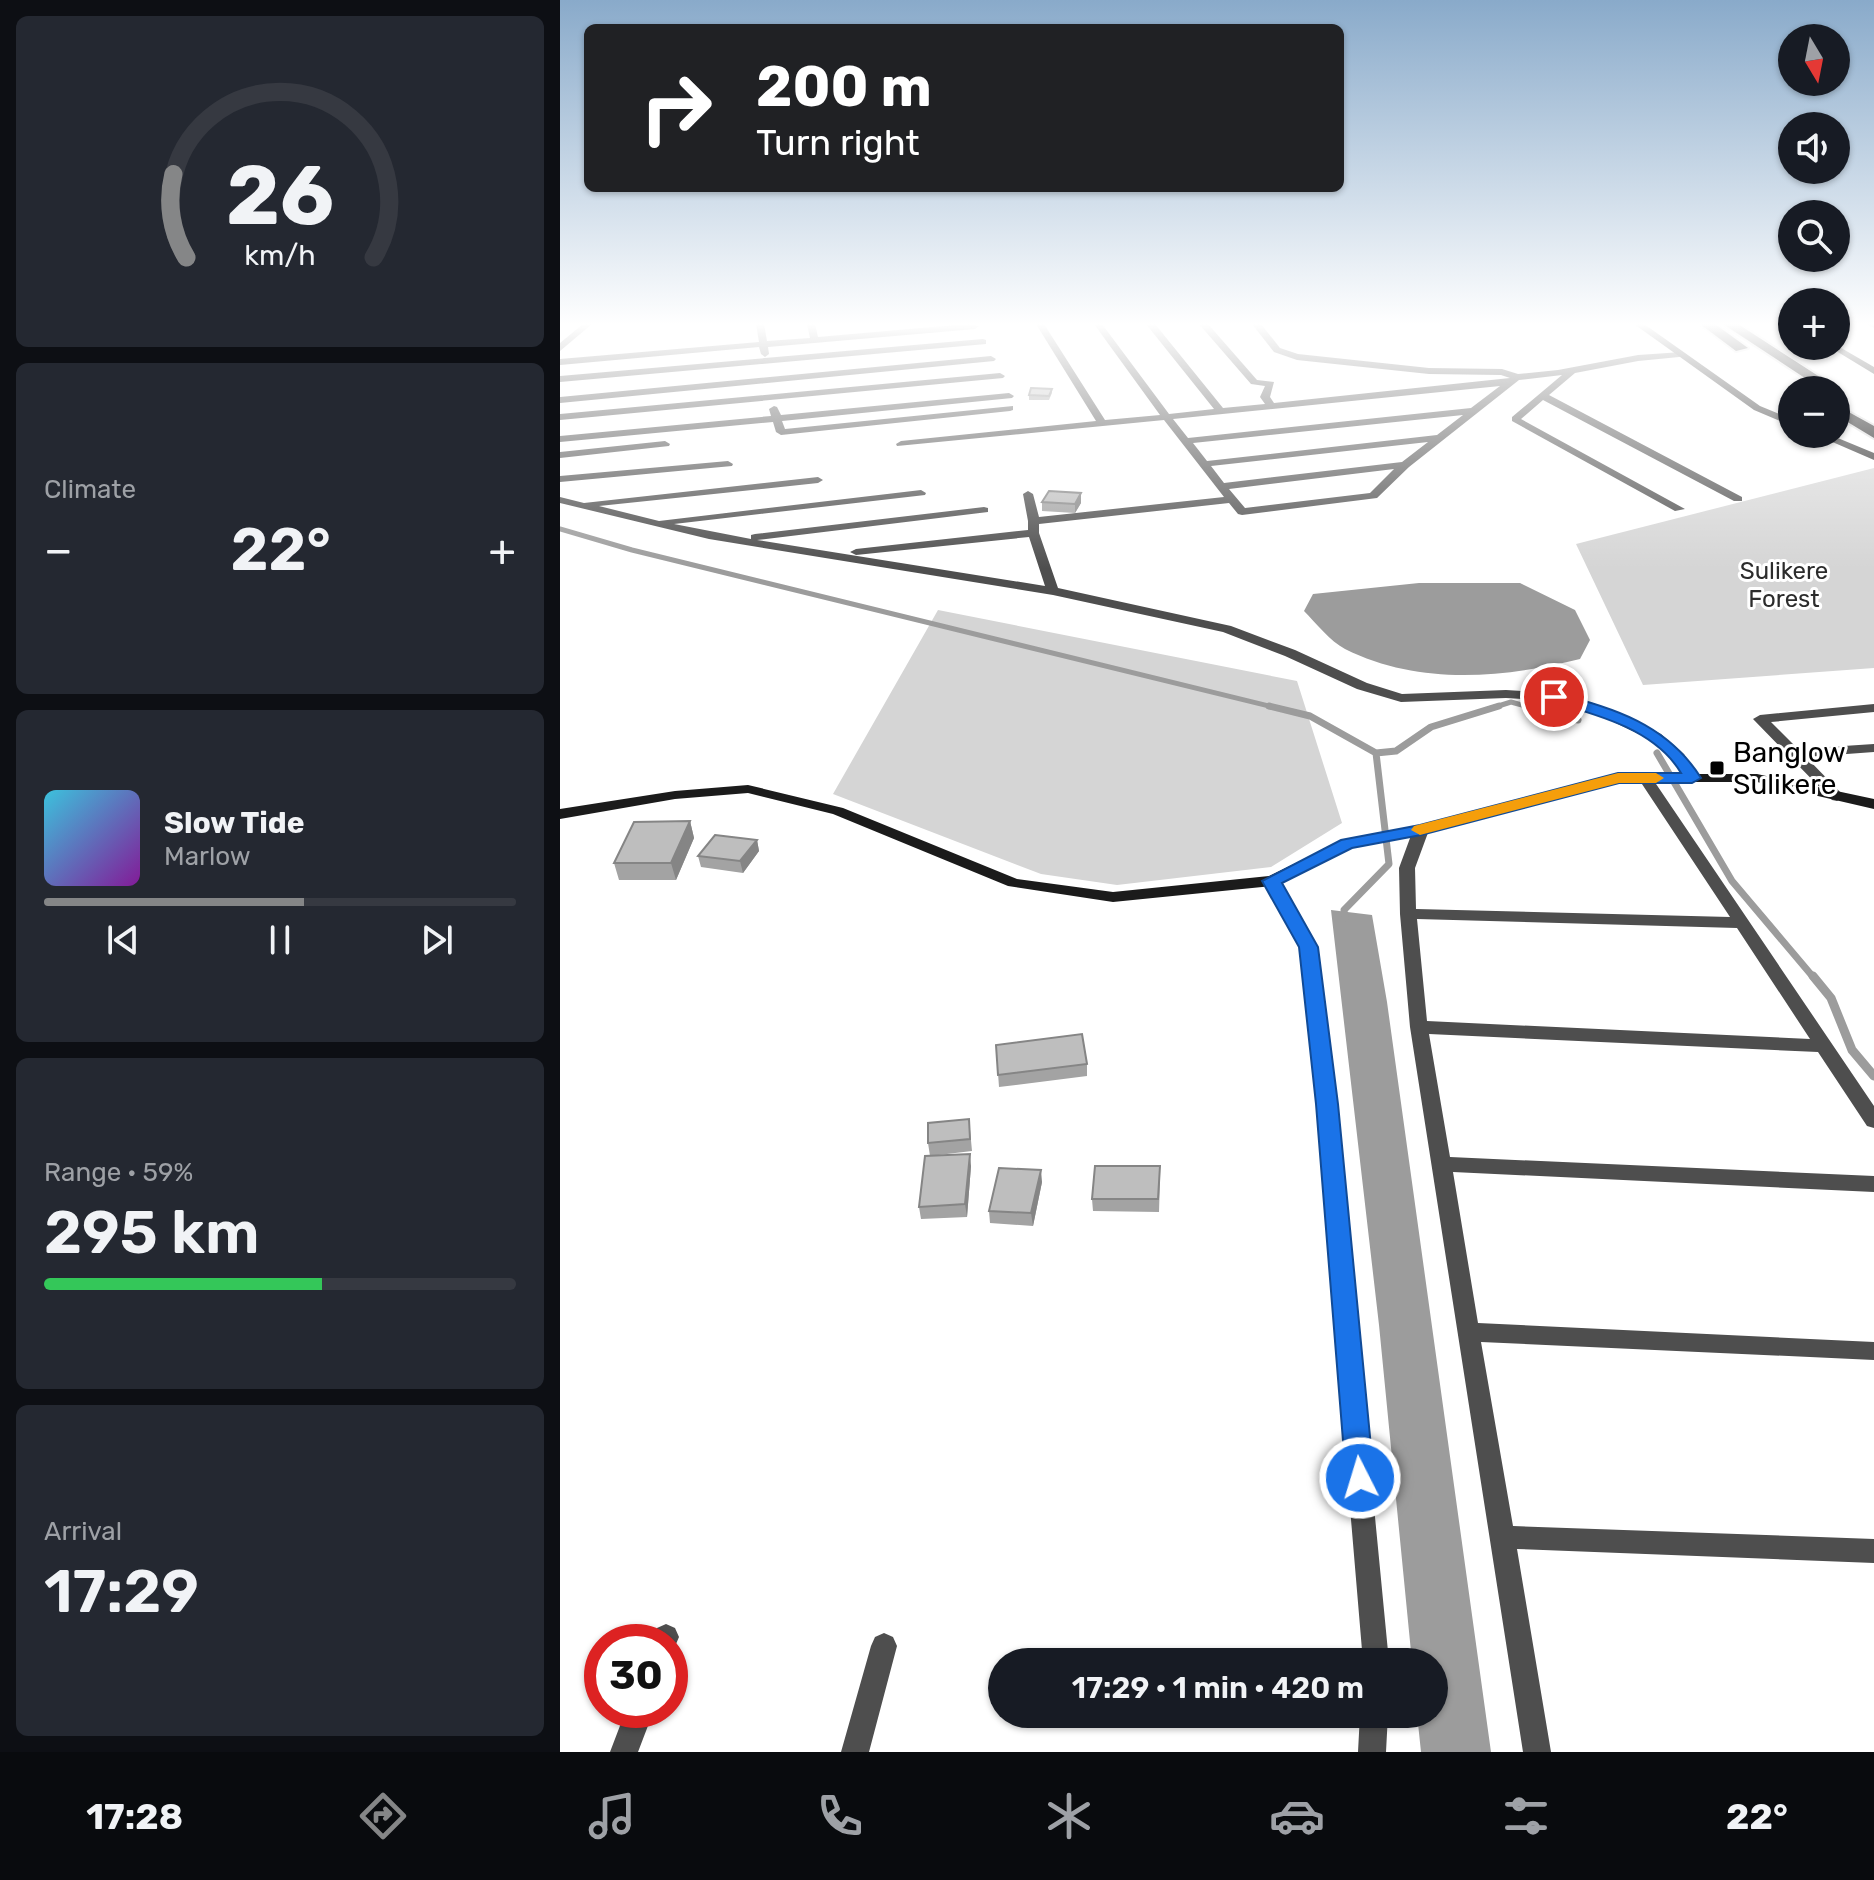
<!DOCTYPE html>
<meta charset="utf-8">
<style>
:root{--surface:#171b24;--page:#242831;--text:#f1f3f6;--muted:#9ea1a6;--line:#363941;--accent:#858687}
body{margin:0;font-family:Rubik,sans-serif;background:var(--page);color:var(--text);height:100vh;display:flex;flex-direction:column;font-size:30px;white-space:nowrap}
*{box-sizing:border-box;margin:0}
p{font-size:26px;color:var(--muted)}
.icon{flex:none;width:44px;height:44px;fill:none;stroke:currentColor;stroke-width:2;stroke-linecap:round;stroke-linejoin:round}
.map{position:relative;flex:1;overflow:hidden}
.panel{display:flex;flex-direction:column;gap:16px;padding:16px;background:#0d0f14;width:560px}
.panel>*{flex:none}
.hud{position:absolute;left:24px;top:24px;width:760px;height:168px;border-radius:12px;box-shadow:0 2px 6px #0004;background:#202124;color:#fff;overflow:hidden}
.needle{width:52px;rotate:170deg}
.controls{position:absolute;left:1218px;top:24px;display:grid;gap:16px}
.controls a{display:grid;place-items:center;width:72px;height:72px;border-radius:50%;background:var(--surface);box-shadow:0 2px 6px #0004;font-size:40px}
.speed{position:absolute;left:24px;top:1624px;display:flex;gap:16px;font-size:40px;font-weight:700;text-align:center}
.speed>*{display:grid;place-content:center;width:104px;height:104px;border-radius:50%;background:var(--surface);box-shadow:0 2px 6px #0004;line-height:1}
.speed .limit{border:12px solid #d22;background:#fff;color:#111}
.pin{position:absolute;display:grid;place-items:center;width:68px;height:68px;color:#fff;margin:-34px;border:4px solid #fff;border-radius:50%;box-shadow:0 2px 8px #0007}
.me{position:absolute;width:88px;margin:-44px;rotate:355deg;stroke-linejoin:round;filter:drop-shadow(0 0 6px #0008)}
.turn{display:flex;align-items:center;gap:28px;height:168px;padding:0 40px;font-size:36px}
.turn .icon{width:104px;height:104px;stroke-width:2.5}
.turn b{display:block;font-size:56px;line-height:68px}
.big{font-size:60px;font-weight:600;line-height:1.1}
.panel .tile{flex:1;display:flex;flex-direction:column;justify-content:center;gap:12px;min-width:0;padding:0 28px;border-radius:12px;background:var(--page)}
.panel .dial{align-items:center;gap:0}
.dial svg{height:208px;overflow:visible;fill:none;stroke:var(--line);stroke-width:7;stroke-linecap:round;text-anchor:middle}
.dial text{fill:var(--text);stroke:none}
.song{display:flex;align-items:center;gap:24px}
.cover{width:96px;height:96px;border-radius:12px;background:linear-gradient(135deg,hsl(190 70% 55%),hsl(290 70% 35%))}
.played{height:8px;border-radius:4px;background:linear-gradient(90deg,var(--accent) 55%,var(--line) 55%)}
.keys{display:flex;justify-content:space-around;direction:ltr}
.heat{display:flex;justify-content:space-between;align-items:center;font-size:44px;direction:ltr}
.charge{height:12px;border-radius:6px;background:linear-gradient(90deg,#34c759 59%,var(--line) 0)}
.trip{position:absolute;left:428px;top:1648px;width:460px;height:80px;border-radius:40px;background:var(--surface);box-shadow:0 2px 6px #0004;font-weight:600;line-height:80px;text-align:center}
.tab-bar{display:flex;height:128px;justify-content:space-around;align-items:center;background:#090b0e;color:var(--muted)}
.tab-bar .icon{width:56px;height:56px}
.tab-bar .selected{color:var(--accent)}
.tab-bar b{font-size:36px;color:var(--text)}
main{display:flex;flex:1;min-height:0}
.map>svg:first-child{display:block}
</style>
<main>
<section class="panel">
<div class="tile dial"><svg viewBox="0 0 100 80">
<path d="M14 69A42 42 0 1 1 86 69"/>
<path d="M14 69A42 42 0 0 1 9 37" stroke="#858687"/>
<text x="50" y="56" font-size="32" font-weight="700">26</text>
<text x="50" y="72" font-size="11">km/h</text>
</svg></div>
<div class="tile"><p>Climate</p>
<div class="heat"><a>−</a><b class="big">22°</b><a>+</a></div>
</div>
<div class="tile">
<div class="song"><i class="cover"></i><div><b>Slow Tide</b><p>Marlow</p></div></div>
<div class="played"></div>
<div class="keys"><svg class="icon" aria-label="previous" viewBox="0 0 24 24"><path d="M18 5L8 12l10 7zM5 5v14"/></svg><svg class="icon" aria-label="pause" viewBox="0 0 24 24"><path d="M8 5v14M16 5v14"/></svg><svg class="icon" aria-label="next" viewBox="0 0 24 24"><path d="M6 5l10 7-10 7zM19 5v14"/></svg></div>
</div>
<div class="tile"><p>Range · 59%</p><b class="big">295 km</b><div class="charge"></div></div>
<div class="tile"><p>Arrival</p><b class="big">17:29</b></div>
</section>
<div class="map">
<svg width="1314" height="1752" viewBox="0 0 1314 1752">
<rect width="100%" height="100%" fill="#fff"/>
<path fill="#d5d5d5" d="M1314,468V668L1083,685L1016,544Z
M378,610L737,681L782,823L711,867L557,885L481,874L273,794Z"/>
<path fill="#9c9c9c" d="M859,583H960L1015,610L1030,640L1020,659C942,678 860,686 785,649C770,641 756,623 744,611L753,594Z
M771,910L812,915L827,1002L931,1752H861L857,1714H874V1662H852L819,1325Z"/>
<g fill="none" stroke-linecap="round" stroke-linejoin="round">
<path stroke="#9c9c9c" stroke-width="5" d="M0,529L72,550L717,708
M932,708L951,702L973,708"/>
<path stroke="#9c9c9c" stroke-width="7" d="M709,706L750,716L816,753L829,864L784,910L785,918
M965,706L1018,720
M816,753L836,751L871,727L939,706
M1097,753L1172,881L1254,978"/>
<path stroke="#9c9c9c" stroke-width="9" d="M1253,976L1271,998L1292,1050L1314,1076"/>
<defs>
<path id="highway" d="M1140,324H1155L1188,348L1176,351Z
M1163,324H1178L1280,390L1276,394V390H1263Z
M1276,405L1314,426V438L1276,415Z"/>
</defs>
<use href="#highway" stroke="#dbdbdb" stroke-width="4"/>
<path fill="#4e4e4e" fill-rule="evenodd" d="M23,324H32L0,351V343Z
M196,324H204L207,341L250,338L247,324H255L258,337L407,324L419,326L415,329L208,347L209,354L205,357L201,354L199,347L0,365V359L199,342Z
M476,324H484L545,420L600,415L534,324H542L609,414L654,409L586,324H595L663,408L705,404L700,397L705,386L691,384L639,324H648L697,380L714,382L710,397L714,403L950,378L941,375L869,374L737,360L714,352L692,324H701L720,348L738,354L869,368L942,369L958,374L998,370L1078,355L1122,352V356L1119,357L1078,361L1015,373L989,395L1182,497V501H1174L983,400L961,419L1125,509L1115,511L952,421V417L1002,375L959,380L849,467L817,498L682,515L678,514L669,503L479,524V533L498,588L671,626L735,650L807,683L842,694L946,690L994,693L1047,708L1101,734L1124,754L1139,778L1132,782L1127,781L1113,760L1091,740L1037,714L993,701L946,698L841,702L797,689L725,656L663,632L493,595L149,539L0,503V497L24,503L258,477L263,480L258,483L39,506L99,521L361,490L366,493L365,495L114,524L191,539V535L195,534L424,507L428,508V512L197,540L485,586L469,537L296,555L290,552L296,549L468,530V521L463,494L468,491L473,494L479,517L664,497L604,420L337,446L336,444L341,441L536,421ZM940,386L911,408L628,438L613,419ZM903,415L877,435L647,461L633,443ZM868,442L842,462L664,483L651,466ZM834,469L810,493L685,508L669,489Z
M423,339L426,340V344L0,382V376Z
M431,356L436,359L434,361L0,403V397Z
M440,373L445,376L443,378L0,420V414Z
M449,393L454,396L452,398L222,421L225,429L453,406V410L450,411L221,435L216,432L213,422L0,442V436L211,416L209,409L214,406L217,407L221,415Z
M105,441L110,444L109,446L0,458V452Z
M168,461L173,464L172,466L0,482V476Z
M1314,704V712L1211,722L1238,749L1314,744V752L1246,757L1282,794L1284,797L1277,801L1272,800L1193,719L1200,715Z
M1085,774L1092,778L1314,1106V1128L1307,1126L1258,1052L869,1034L890,1157L1314,1176V1192L893,1172L918,1323L1314,1342V1360L921,1342L953,1526L1314,1539V1563L957,1549L991,1752H963L850,1027L840,914L839,868L853,830L861,825L869,830L855,868L856,909L1170,917L1078,778ZM857,919L1177,928L1250,1039L867,1021Z
M712,876L720,881L757,947L766,1009L829,1662H803L748,1009L741,947L704,881Z
M106,1624L115,1628L119,1637L113,1651L110,1653V1642H91L97,1628Z
M324,1633L333,1637L337,1646L309,1752H281L311,1646L315,1637Z
M66,1710H94L78,1752H50Z
M800,1714H828L826,1752H798Z"/>
<path fill="#1b1b1b" fill-rule="evenodd" d="M1074,324H1084L1200,406L1232,419V426L1194,410Z
M1307,324H1314V328Z
M1276,345L1314,367V374L1268,346Z
M1254,434H1268L1314,453V460Z
M1058,774H1197L1314,799V809L1197,782H1058L861,835L791,848L712,886L553,902L448,886L273,814L188,793L115,799L0,819V809L115,791L188,785L283,808L457,879L553,892L709,876L781,841L860,826Z"/>
<use href="#highway" fill="#000" fill-rule="evenodd"/>
</g>
<path fill="#a3a3a3" d="M492,389V393L489,400H469V395Z
M521,493V503L515,513L482,511V502Z
M130,821L134,838L116,880H59L54,863Z
M197,840L199,851L183,873L141,867L138,856Z
M436,1045L527,1064V1076L439,1087Z
M409,1119L412,1151L370,1156L411,1166L407,1217L361,1219L359,1207L370,1156L368,1143Z
M600,1179L599,1212L533,1211L532,1199Z
M482,1182L473,1226L430,1223L429,1211Z"/>
<path fill="#858585" d="M521,493V503L515,513V504Z
M130,821L134,838L116,880L111,863Z
M197,840L199,851L183,873L180,861Z
M410,1154L411,1166L407,1217L405,1204Z
M481,1170L482,1182L473,1226L471,1213Z"/>
<path fill="#bebebe" stroke="#858585" stroke-width="2" d="M471,388L492,389L489,396L469,395Z
M489,491L521,493L515,504L482,502Z
M130,821L111,863H54L74,822Z
M155,835L197,840L180,861L138,856Z
M522,1034L527,1064L438,1075L436,1045Z
M409,1119L410,1139L368,1143V1123Z
M410,1154L405,1204L359,1207L365,1156Z
M535,1166H600L598,1199H532Z
M439,1168L481,1170L471,1213L429,1211Z"/>
<linearGradient id="sky" x2="0" y2="1"><stop stop-color="#89aaca"/><stop offset="0.57" stop-color="#fff"/><stop offset="1" stop-color="#fff" stop-opacity="0"/></linearGradient>
<rect width="1314" height="569" fill="url(#sky)"/>
<path fill="#1a73e8" stroke="#114b97" stroke-width="2" d="M994,693C1053,707 1108,725 1141,778L1132,783H1059L861,835L792,848L722,883L758,947L778,1104L814,1478L810,1487L800,1490L791,1487L786,1478L756,1104L739,947L702,881L781,840L860,825L1058,773H1121C1095,729 1035,714 989,701V694Z"/>
<path fill="#f59e0b" d="M1058,773H1096L1104,778L1096,783H1059L860,835L851,830L854,826Z"/>
<rect fill="#000" stroke="#fff" stroke-width="3" x="1149" y="760" width="16" height="16" rx="4"/>
<g text-anchor="middle" stroke-width="6" stroke-linejoin="round" paint-order="stroke">
<g font-size="24" fill="#2c2c2c" stroke="#fff">
<text x="1224" y="579">Sulikere<tspan x="1224" dy="28">Forest</tspan></text>
</g>
<g font-size="28" fill="#000" stroke="#fff" text-anchor="start">
<text x="1173" y="762">Banglow<tspan x="1173" dy="32">Sulikere</tspan></text>
</g>
</g>
</svg>
<div class="controls">
<a><svg class="needle" viewBox="-14 -14 28 28"><path d="M0-13l5 13h-10z" fill="#e53935"/><path d="M0 13l5-13h-10z" fill="#9ea1a6"/></svg></a>
<a><svg class="icon" aria-label="sound" viewBox="0 0 24 24"><path d="M4 9h4l5-4v14l-5-4H4zM17 9q2 3 0 6"/></svg></a>
<a><svg class="icon" aria-label="search" viewBox="0 0 24 24"><circle cx="10" cy="10" r="6"/><path d="M15 15l6 6"/></svg></a>
<a>+</a>
<a>−</a>
</div>
<div class="speed"><div class="limit">30</div></div>
<div class="pin" style="left:994px;top:697px;background:#d93025"><svg class="icon" aria-label="arrive" viewBox="0 0 24 24"><path d="M6 21V4h12l-3 4 3 4H6"/></svg></div>
<svg class="me" style="left:800px;top:1478px" viewBox="-20 -20 40 40"><circle r="17" fill="#1a73e8" stroke="#fff" stroke-width="3"/><path d="M0-11L8 9 0 5-8 9z" fill="#fff"/></svg>
<div class="trip">17:29 · 1 min · 420 m</div>
<div class="hud">
<div class="turn"><svg class="icon" aria-label="right" viewBox="0 0 24 24"><path d="M7 20v-9h11M14 6l5 5-5 5"/></svg><div><b>200 m</b>Turn right</div></div>
</div>
</div>
</main>
<nav class="tab-bar">
<b>17:28</b>
<svg class="icon selected" aria-label="directions" viewBox="0 0 24 24"><path d="M12 3l9 9-9 9-9-9zM9 14v-3h6M13 9l2 2-2 2"/></svg>
<svg class="icon" aria-label="music" viewBox="0 0 24 24"><path d="M9 18V5l10-2v13"/><circle cx="6" cy="18" r="3"/><circle cx="16" cy="16" r="3"/></svg>
<svg class="icon" aria-label="phone" viewBox="0 0 24 24"><path d="M5 4h4l2 5-3 2q2 4 5 5l2-3 5 2v4C11 20 4 13 5 4z"/></svg>
<svg class="icon" aria-label="climate" viewBox="0 0 24 24"><path d="M12 3v18M4 7l16 10M4 17L20 7"/></svg>
<svg class="icon" aria-label="car" viewBox="0 0 24 24"><path d="M5 17H2v-5l4-1 3-4h7l3 4 3 1v5h-3M9 17h6M6 11h13"/><circle cx="7" cy="17" r="2"/><circle cx="17" cy="17" r="2"/></svg>
<svg class="icon" aria-label="filters" viewBox="0 0 24 24"><path d="M4 7h16M4 17h16"/><circle cx="9" cy="7" r="2"/><circle cx="15" cy="17" r="2"/></svg>
<b>22°</b>
</nav>
